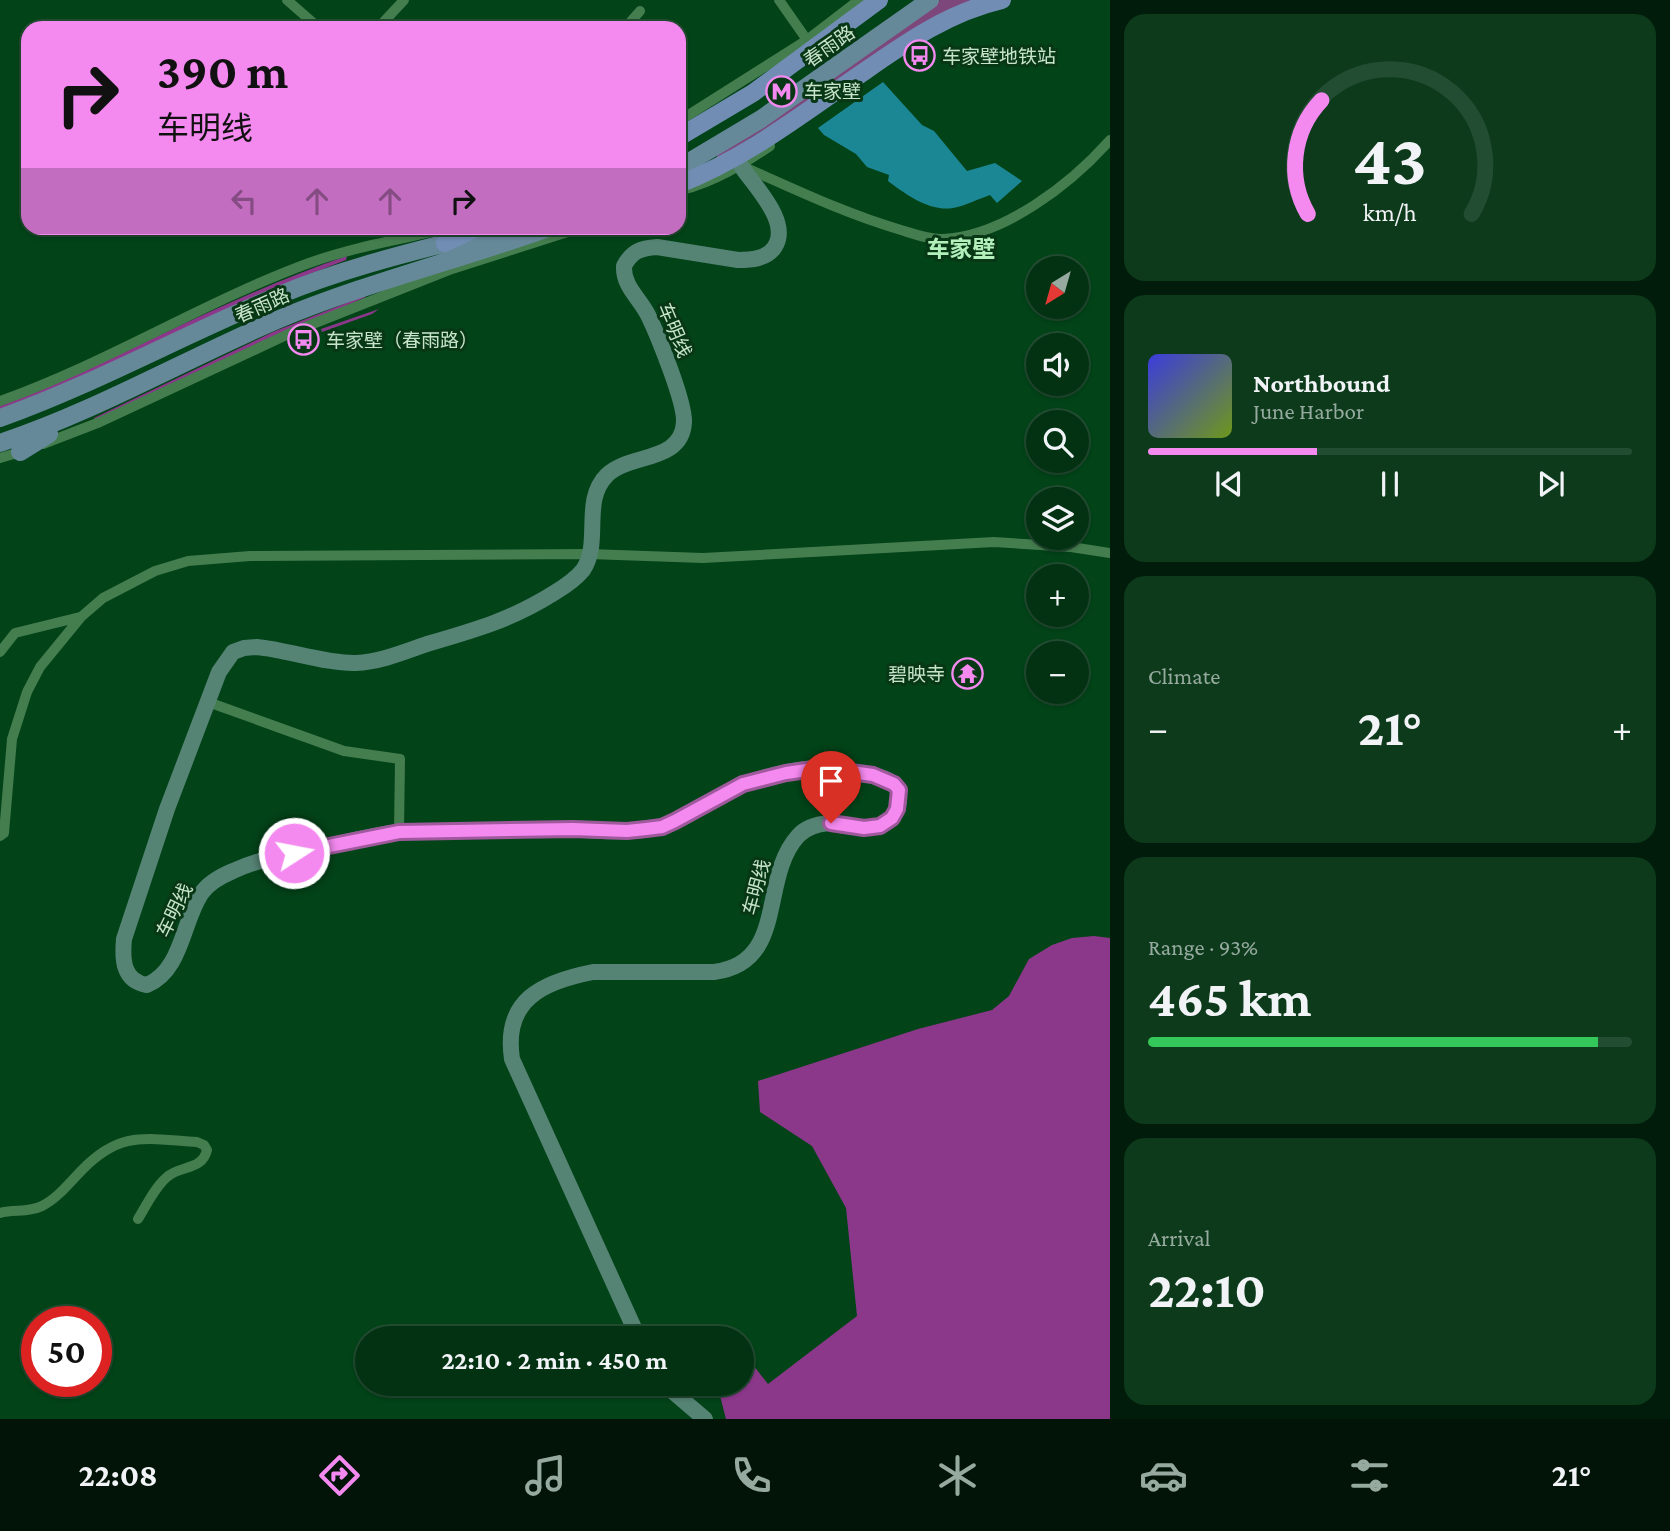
<!DOCTYPE html>
<meta charset="utf-8">
<style>
:root{--surface:#023212;--page:#0c3a1b;--text:#f1f3f6;--muted:#96aa9f;--line:#234d32;--accent:#f489f0}
body{margin:0;font-family:"Crimson Pro","Noto Sans SC",serif;background:var(--page);color:var(--text);height:100vh;display:flex;flex-direction:column;font-size:26px;white-space:nowrap}
*{box-sizing:border-box;margin:0}
p{font-size:23px;color:var(--muted)}
.icon{flex:none;width:38px;height:38px;fill:none;stroke:currentColor;stroke-width:2;stroke-linecap:round;stroke-linejoin:round}
.map{position:relative;flex:1;overflow:hidden}
.sheet{display:flex;flex-direction:column;gap:14px;padding:14px;background:#011c0a;width:560px}
.sheet>*{flex:none}
.guide{position:absolute;left:21px;top:21px;width:665px;height:214px;border-radius:21px;box-shadow:0 2px 5px #0004,0 0 0 2px var(--line);background:#f489f0;color:#111;overflow:hidden}
.needle{width:46px;rotate:217deg}
.tools{position:absolute;left:1026px;top:256px;display:grid;gap:14px}
.tools a{display:grid;place-items:center;width:63px;height:63px;border-radius:50%;background:var(--surface);box-shadow:0 2px 5px #0004,0 0 0 2px var(--line);font-size:35px}
.speed{position:absolute;left:21px;top:1306px;display:flex;gap:14px;font-size:35px;font-weight:700;text-align:center}
.speed>*{display:grid;place-content:center;width:91px;height:91px;border-radius:50%;background:var(--surface);box-shadow:0 2px 5px #0004,0 0 0 2px var(--line);line-height:1}
.speed .limit{border:10px solid #d22;background:#fff;color:#111}
.pin{position:absolute;display:grid;place-items:center;width:60px;height:60px;color:#fff;margin:-72px -30px;border-radius:50% 50% 50% 0;rotate:-45deg;box-shadow:0 0 7px #0007}
.pin .icon{rotate:45deg}
.me{position:absolute;width:77px;margin:-38px;rotate:79deg;stroke-linejoin:round;filter:drop-shadow(0 0 5px #0008)}
.turn{display:flex;align-items:center;gap:24px;height:147px;padding:0 21px;font-size:32px}
.turn .icon{width:91px;height:91px;stroke-width:2.5}
.turn b{display:block;font-size:49px;line-height:60px}
.lanes{display:flex;align-items:center;height:66px;padding:0 21px;background:#0003;justify-content:center;gap:35px;direction:ltr}
.lanes .off{opacity:.35}
.big{font-size:52px;font-weight:700;line-height:1.1}
.sheet .widget{flex:1;display:flex;flex-direction:column;justify-content:center;gap:10px;min-width:0;padding:0 24px;border-radius:21px;background:var(--page)}
.sheet .dial{align-items:center;gap:0}
.dial svg{height:182px;overflow:visible;fill:none;stroke:var(--line);stroke-width:7;stroke-linecap:round;text-anchor:middle}
.dial text{fill:var(--text);stroke:none}
.song{display:flex;align-items:center;gap:21px}
.cover{width:84px;height:84px;border-radius:10px;background:linear-gradient(135deg,hsl(240 70% 55%),hsl(80 70% 35%))}
.played{height:7px;border-radius:4px;background:linear-gradient(90deg,var(--accent) 35%,var(--line) 35%)}
.keys{display:flex;justify-content:space-around;direction:ltr}
.heat{display:flex;justify-content:space-between;align-items:center;font-size:38px;direction:ltr}
.charge{height:10px;border-radius:5px;background:linear-gradient(90deg,#34c759 93%,var(--line) 0)}
.trip{position:absolute;left:355px;top:1326px;width:399px;height:70px;border-radius:35px;background:var(--surface);box-shadow:0 2px 5px #0004,0 0 0 2px var(--line);font-weight:700;line-height:70px;text-align:center}
.dock{display:flex;height:112px;justify-content:space-around;align-items:center;background:#011407;color:var(--muted)}
.dock .icon{width:49px;height:49px}
.dock .current{color:var(--accent)}
.dock b{font-size:32px;color:var(--text)}
main{display:flex;flex:1;min-height:0}
.map>svg:first-child{display:block}
</style>
<main>
<div class="map">
<svg width="1110" height="1419" viewBox="0 0 1110 1419">
<rect width="100%" height="100%" fill="#024318"/>
<path fill="#7e477c" d="M940,0H972L717,159V155L781,113Z"/>
<path fill="#8c388a" d="M347,256L346,260L274,288L85,376L0,410V404C36,389 74,375 110,359C188,322 265,284 347,256Z
M364,296L366,297L95,420L94,418L273,332Z
M379,309L372,314L322,332L321,329Z
M1094,936L1110,938V1419H726L717,1384H742V1351L768,1384L857,1316L846,1208L812,1146L760,1112L758,1081L918,1029L992,1010L1009,996L1029,959L1052,945L1072,938Z"/>
<path fill="#1c8794" d="M883,82L922,125L934,131L967,171L995,163L1022,181L997,203L990,195C978,199 965,206 953,208C930,212 905,194 888,181L889,175L867,167L856,154L824,135L818,128Z"/>
<g fill="none" stroke-linecap="round" stroke-linejoin="round">
<path stroke="#447d4e" stroke-width="10" d="M287,0L319,28
M779,0L807,40
M378,28L404,0
M625,28L640,11
M679,121L807,40L859,0
M742,166C794,189 846,214 901,230C914,234 930,240 943,239C1004,236 1071,184 1110,140
M682,190C714,182 742,165 770,146
M0,401C107,363 203,302 309,263C354,247 402,239 449,228
M43,444L100,422L295,331L449,270L580,228
M0,458L24,451
M0,652L15,633L80,617
M208,702L344,751L400,759L399,832
M0,836L4,833L12,739L27,692L40,667L81,617L103,598L155,571L188,561L250,556L589,554L703,558L994,542L1071,547L1110,553
M0,1213C14,1209 28,1213 42,1206C58,1198 70,1182 82,1170C121,1130 146,1139 197,1142L204,1145L207,1150C202,1171 180,1165 167,1177C155,1187 146,1206 138,1219"/>
<path stroke="#558374" stroke-width="16" d="M639,1339L512,1059C503,1000 542,982 593,972H714C788,963 759,879 798,836C805,828 818,824 829,823C850,823 878,837 893,816C898,810 900,801 899,794C897,780 880,776 868,775C853,773 837,769 822,768C798,768 767,776 744,784C716,795 692,817 662,826C630,836 593,829 560,829C524,830 487,831 451,831C434,832 417,831 400,832C372,835 343,843 315,849C287,854 259,859 233,871C221,876 208,883 201,894C182,923 182,970 147,985C123,981 122,960 124,939L167,809L219,672L233,652L244,648L257,647C288,650 327,664 356,663C380,662 404,652 427,644C475,630 511,620 554,593C564,587 575,580 583,570C602,542 581,501 607,475C629,453 682,463 684,422C685,402 658,336 649,317C640,298 623,287 624,266C632,251 641,248 657,247L738,260C751,260 766,259 774,248C792,223 755,187 741,166
M664,1384L705,1419"/>
<path stroke="#66899a" stroke-width="18" d="M679,168L761,119L930,0
M0,418C95,384 183,335 277,296C351,265 428,248 505,228
M0,443C96,411 184,360 277,320C365,283 459,260 548,228
M20,452L49,434"/>
<path stroke="#718db4" stroke-width="18" d="M679,137L753,93L879,0
M679,184C747,158 805,112 865,71C908,41 950,12 1002,0
M445,243L476,228"/>
</g>
<g fill="none" stroke-linecap="round" stroke-linejoin="round">
<defs>
<path id="route" d="M294,853L399,832L573,829L627,831L646,829L662,827L675,821L743,784L786,773L821,768L873,775L894,784L899,790L897,809L892,818L880,826L864,828L831,823"/>
</defs>
<use href="#route" stroke="#9f599c" stroke-width="18"/>
<use href="#route" stroke="#f489f0" stroke-width="12"/>
</g>
<defs>
<symbol id="bus-ring" viewBox="-11 -11 22 22"><circle r="9.5" fill="#083715" stroke="#f489f0" stroke-width="1.5"/><path d="M-5-6H5V4H4V6H2V4H-2V6H-4V4H-5ZM-3.5-4V0h7V-4ZM-3.5 1.2v1.5H-2V1.2ZM2 1.2v1.5H3.5V1.2Z" fill="#f489f0"/></symbol>
<symbol id="metro-ring" viewBox="-11 -11 22 22"><circle r="9.5" fill="#083715" stroke="#f489f0" stroke-width="1.5"/><path d="M-5.5 5V-5H-3L0 0L3-5H5.5V5H3V-.5L0 4L-3-.5V5Z" fill="#f489f0"/></symbol>
<symbol id="temple-ring" viewBox="-11 -11 22 22"><circle r="9.5" fill="#083715" stroke="#f489f0" stroke-width="1.5"/><path d="M0-6L5-2H3V0L6.5 2.5H4V6H1.5V3h-3V6H-4V2.5H-6.5L-3 0V-2H-5Z" fill="#f489f0"/></symbol>
</defs>
<g fill-rule="evenodd">
<use href="#bus-ring" x="902" y="38" width="35" height="35"/>
<use href="#metro-ring" x="764" y="74" width="35" height="35"/>
<use href="#bus-ring" x="286" y="322" width="35" height="35"/>
<use href="#temple-ring" x="950" y="656" width="35" height="35"/>
</g>
<g text-anchor="middle" stroke-width="6" stroke-linejoin="round" paint-order="stroke">
<g font-size="19" fill="#c7e4ca" stroke="#083715">
<text transform="translate(829 46) rotate(-35)" y="7">春雨路</text>
<text transform="translate(262 305) rotate(-24)" y="7">春雨路</text>
<text transform="translate(675 330) rotate(67)" y="7">车明线</text>
<text transform="translate(756 887) rotate(-75)" y="7">车明线</text>
<text transform="translate(174 910) rotate(-64)" y="7">车明线</text>
</g>
<g font-size="19" fill="#c7e4ca" stroke="#083715" text-anchor="start">
<text x="942" y="63">车家壁地铁站</text>
<text x="804" y="98">车家壁</text>
<text x="326" y="347">车家壁（春雨路）</text>
<text x="945" y="681" text-anchor="end">碧映寺</text>
</g>
<g font-size="23" font-weight="bold" fill="#b2efbb" stroke="#083715">
<text x="961" y="257">车家壁</text>
</g>
</g>
</svg>
<div class="tools">
<a><svg class="needle" viewBox="-14 -14 28 28"><path d="M0-13l5 13h-10z" fill="#e53935"/><path d="M0 13l5-13h-10z" fill="#96aa9f"/></svg></a>
<a><svg class="icon" aria-label="sound" viewBox="0 0 24 24"><path d="M4 9h4l5-4v14l-5-4H4zM17 9q2 3 0 6"/></svg></a>
<a><svg class="icon" aria-label="search" viewBox="0 0 24 24"><circle cx="10" cy="10" r="6"/><path d="M15 15l6 6"/></svg></a>
<a><svg class="icon" aria-label="layers" viewBox="0 0 24 24"><path d="M12 4l9 5-9 5-9-5zM3 14l9 5 9-5"/></svg></a>
<a>+</a>
<a>−</a>
</div>
<div class="speed"><div class="limit">50</div></div>
<div class="pin" style="left:831px;top:823px;background:#d93025"><svg class="icon" aria-label="arrive" viewBox="0 0 24 24"><path d="M6 21V4h12l-3 4 3 4H6"/></svg></div>
<svg class="me" style="left:294px;top:853px" viewBox="-20 -20 40 40"><circle r="17" fill="#f489f0" stroke="#fff" stroke-width="3"/><path d="M0-11L8 9 0 5-8 9z" fill="#fff"/></svg>
<div class="trip">22:10 · 2 min · 450 m</div>
<div class="guide">
<div class="turn"><svg class="icon" aria-label="right" viewBox="0 0 24 24"><path d="M7 20v-9h11M14 6l5 5-5 5"/></svg><div><b>390 m</b>车明线</div></div>
<div class="lanes"><svg class="icon off" aria-label="left" viewBox="0 0 24 24"><path d="M17 20v-9H6M10 6l-5 5 5 5"/></svg><svg class="icon off" aria-label="ahead" viewBox="0 0 24 24"><path d="M12 20V5M6 11l6-6 6 6"/></svg><svg class="icon off" aria-label="ahead" viewBox="0 0 24 24"><path d="M12 20V5M6 11l6-6 6 6"/></svg><svg class="icon" aria-label="right" viewBox="0 0 24 24"><path d="M7 20v-9h11M14 6l5 5-5 5"/></svg></div>
</div>
</div>
<section class="sheet">
<div class="widget dial"><svg viewBox="0 0 100 80">
<path d="M14 69A42 42 0 1 1 86 69"/>
<path d="M14 69A42 42 0 0 1 20 19" stroke="#f489f0"/>
<text x="50" y="56" font-size="32" font-weight="700">43</text>
<text x="50" y="72" font-size="11">km/h</text>
</svg></div>
<div class="widget">
<div class="song"><i class="cover"></i><div><b>Northbound</b><p>June Harbor</p></div></div>
<div class="played"></div>
<div class="keys"><svg class="icon" aria-label="previous" viewBox="0 0 24 24"><path d="M18 5L8 12l10 7zM5 5v14"/></svg><svg class="icon" aria-label="pause" viewBox="0 0 24 24"><path d="M8 5v14M16 5v14"/></svg><svg class="icon" aria-label="next" viewBox="0 0 24 24"><path d="M6 5l10 7-10 7zM19 5v14"/></svg></div>
</div>
<div class="widget"><p>Climate</p>
<div class="heat"><a>−</a><b class="big">21°</b><a>+</a></div>
</div>
<div class="widget"><p>Range · 93%</p><b class="big">465 km</b><div class="charge"></div></div>
<div class="widget"><p>Arrival</p><b class="big">22:10</b></div>
</section>
</main>
<nav class="dock">
<b>22:08</b>
<svg class="icon current" aria-label="directions" viewBox="0 0 24 24"><path d="M12 3l9 9-9 9-9-9zM9 14v-3h6M13 9l2 2-2 2"/></svg>
<svg class="icon" aria-label="music" viewBox="0 0 24 24"><path d="M9 18V5l10-2v13"/><circle cx="6" cy="18" r="3"/><circle cx="16" cy="16" r="3"/></svg>
<svg class="icon" aria-label="phone" viewBox="0 0 24 24"><path d="M5 4h4l2 5-3 2q2 4 5 5l2-3 5 2v4C11 20 4 13 5 4z"/></svg>
<svg class="icon" aria-label="climate" viewBox="0 0 24 24"><path d="M12 3v18M4 7l16 10M4 17L20 7"/></svg>
<svg class="icon" aria-label="car" viewBox="0 0 24 24"><path d="M5 17H2v-5l4-1 3-4h7l3 4 3 1v5h-3M9 17h6M6 11h13"/><circle cx="7" cy="17" r="2"/><circle cx="17" cy="17" r="2"/></svg>
<svg class="icon" aria-label="filters" viewBox="0 0 24 24"><path d="M4 7h16M4 17h16"/><circle cx="9" cy="7" r="2"/><circle cx="15" cy="17" r="2"/></svg>
<b>21°</b>
</nav>
